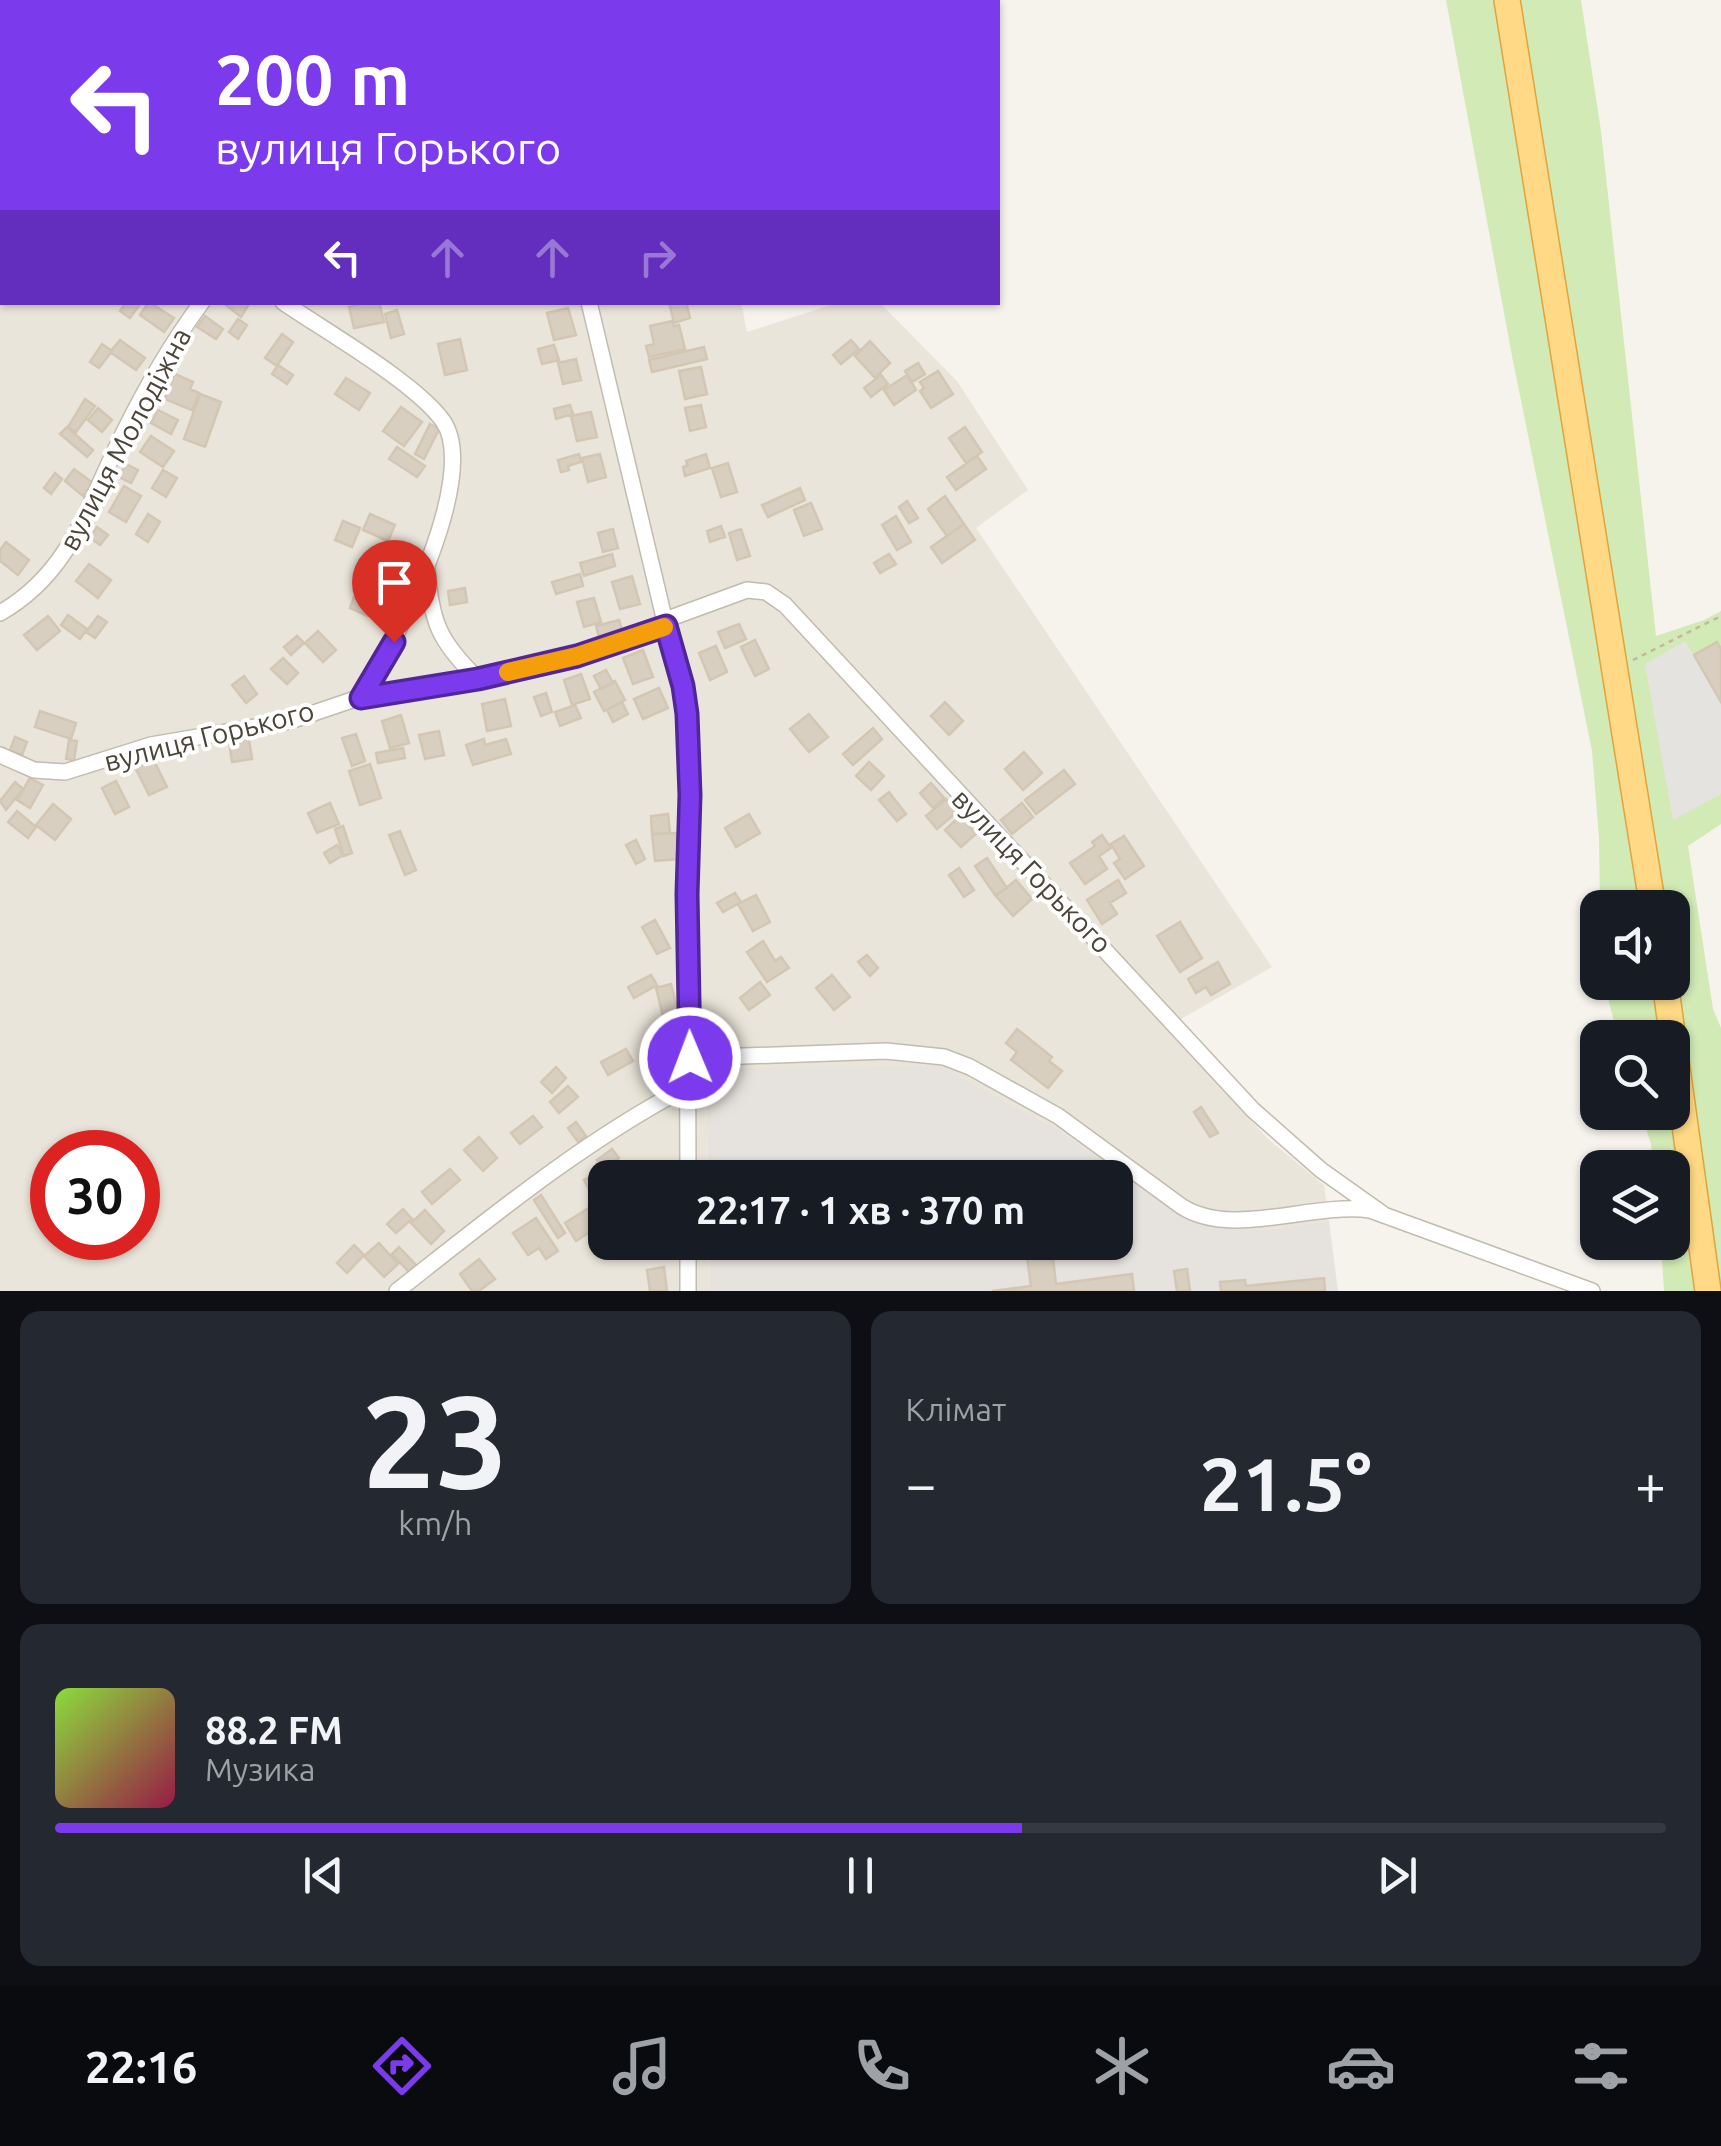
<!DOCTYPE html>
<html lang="uk">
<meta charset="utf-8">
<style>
:root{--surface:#171b24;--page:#242831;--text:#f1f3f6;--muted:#9ea1a6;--line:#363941;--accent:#7c3aed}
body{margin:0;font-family:Ubuntu,sans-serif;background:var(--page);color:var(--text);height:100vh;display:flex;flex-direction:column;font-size:38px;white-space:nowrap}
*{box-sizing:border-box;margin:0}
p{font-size:32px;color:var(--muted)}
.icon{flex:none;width:55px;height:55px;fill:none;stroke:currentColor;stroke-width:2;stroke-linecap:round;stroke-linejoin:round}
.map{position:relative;height:1291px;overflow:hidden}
.details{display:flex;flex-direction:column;gap:20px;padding:20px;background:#0d0f14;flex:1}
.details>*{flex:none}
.hud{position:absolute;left:0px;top:0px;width:1000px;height:305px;box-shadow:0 2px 8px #0004;background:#7c3aed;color:#fff;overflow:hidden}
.tools{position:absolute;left:1580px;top:890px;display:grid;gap:20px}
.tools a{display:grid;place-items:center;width:110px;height:110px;border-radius:20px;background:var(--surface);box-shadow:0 2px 8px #0004;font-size:50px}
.speed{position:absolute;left:30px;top:1130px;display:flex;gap:20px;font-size:50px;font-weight:700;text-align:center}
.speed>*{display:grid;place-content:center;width:130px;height:130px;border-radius:50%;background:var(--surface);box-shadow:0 2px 8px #0004;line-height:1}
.speed .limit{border:15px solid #d22;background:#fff;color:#111}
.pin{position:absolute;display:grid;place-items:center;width:85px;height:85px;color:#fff;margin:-102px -42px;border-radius:50% 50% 50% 0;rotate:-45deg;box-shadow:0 0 10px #0007}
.pin .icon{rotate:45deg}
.me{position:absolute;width:110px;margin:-55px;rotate:359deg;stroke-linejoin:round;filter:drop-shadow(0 0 8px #0008)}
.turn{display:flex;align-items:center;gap:35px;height:210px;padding:0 50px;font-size:45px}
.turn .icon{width:130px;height:130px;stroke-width:2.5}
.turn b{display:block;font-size:70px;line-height:85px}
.lanes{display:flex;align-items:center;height:95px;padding:0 50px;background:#0003;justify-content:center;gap:50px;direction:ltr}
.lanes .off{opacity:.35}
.big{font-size:75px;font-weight:700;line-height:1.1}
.details .widget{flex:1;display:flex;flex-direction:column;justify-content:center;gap:15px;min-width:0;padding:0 35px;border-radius:20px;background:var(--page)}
.details .dial{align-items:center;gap:0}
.dial b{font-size:130px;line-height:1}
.song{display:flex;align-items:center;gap:30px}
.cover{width:120px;height:120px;border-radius:15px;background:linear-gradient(135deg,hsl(90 70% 55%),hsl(340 70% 35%))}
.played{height:10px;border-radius:5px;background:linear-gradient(90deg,var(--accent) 60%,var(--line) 60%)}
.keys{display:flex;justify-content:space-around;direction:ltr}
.heat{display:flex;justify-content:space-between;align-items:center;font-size:55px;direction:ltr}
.details .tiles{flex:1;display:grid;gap:20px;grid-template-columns:1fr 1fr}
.widget:last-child{grid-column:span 2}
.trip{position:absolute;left:588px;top:1160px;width:545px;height:100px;border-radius:20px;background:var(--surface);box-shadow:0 2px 8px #0004;font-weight:700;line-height:100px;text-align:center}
.dock{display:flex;height:160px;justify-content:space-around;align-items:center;background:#090b0e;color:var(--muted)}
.dock .icon{width:70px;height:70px}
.dock .selected{color:var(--accent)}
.dock b{font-size:45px;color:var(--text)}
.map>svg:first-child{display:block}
</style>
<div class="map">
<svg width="1721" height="1291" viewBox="0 0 1721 1291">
<rect width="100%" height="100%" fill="#f6f3ec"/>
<path fill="#eae5da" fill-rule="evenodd" d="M0,0H683L684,2H2V302H741L747,332L837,303H880L957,381L1028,490L976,528L1272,967L1167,1027L1267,1138L1324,1185L1329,1221L1265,1230L1196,1224L1063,1133L706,1068L708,1177L605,1178V1242L709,1243L710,1291H0ZM52,1152H138V1238H52Z"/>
<path fill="#e6e2dd" d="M939,1066L1063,1133L1196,1224L1265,1230L1329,1221L1338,1291H710L709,1243L1115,1242V1178L708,1177L706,1069Z"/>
<path fill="#d2eab5" d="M1446,0H1581L1601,131L1656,636L1704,620L1721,611V824L1688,846L1713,1009L1721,1028V1291H1664L1661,1243L1672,1242V1168L1653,1167L1651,1144L1641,1113L1672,1112V1038L1618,1037L1604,983L1672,982V908L1600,907L1599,838L1592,751L1512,356Z"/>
<path fill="#e5e3e0" d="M1685,641L1721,702V794L1673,820L1645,664Z"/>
<path fill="#d8cfc1" stroke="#d3c7b4" stroke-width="2.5" d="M126,302L140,304L130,318L120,311Z
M149,302L174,318L164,332L140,315Z
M222,302H246L249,304L241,317Z
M368,302H379L384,322L354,328L349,307Z
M669,302H686L690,318L674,323Z
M568,308L576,335L554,340L547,313Z
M397,310L404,334L391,338L385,314Z
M205,316L223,329L216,339L197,327Z
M238,319L247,325L238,339L229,332Z
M672,321L674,326L679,325L685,349L649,357L646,346L654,344L650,326Z
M282,334L293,342L277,366L265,358Z
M460,339L467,370L445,375L438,344Z
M120,340L145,358L136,370L110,352Z
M851,340L859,349L841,364L833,355Z
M870,341L890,363L875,378L855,356Z
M102,344L112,351L99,368L90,362Z
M554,345L559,360L542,364L538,349Z
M704,347L707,359L652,372L649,360Z
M576,359L581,380L563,384L558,363Z
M918,363L925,374L912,382L905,371Z
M278,365L293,375L287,384L272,374Z
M701,367L707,394L685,399L679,371Z
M938,371L953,394L931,408L920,391L924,388L920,382Z
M175,374L193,382L190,389L199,393L192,410L165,399Z
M881,375L888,384L871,397L864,388Z
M907,375L916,390L894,405L884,390Z
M346,378L370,393L359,410L335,394Z
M200,394L221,402L205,447L184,439Z
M85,399L95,406L76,432L68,427Z
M570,405L573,414L556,419L554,409Z
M701,405L706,427L690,431L685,408Z
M401,407L422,422L404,446L383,431Z
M98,408L112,420L102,432L88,420Z
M158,410L178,420L171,434L151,423Z
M591,412L597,437L577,441L571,416Z
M430,424L439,429L424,459L415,454Z
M67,427L93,450L87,457L60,434Z
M965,427L982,452L966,463L949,438Z
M151,436L174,451L163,467L140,452Z
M397,447L425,466L417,477L389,459Z
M579,454L581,462L568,466L569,470L561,472L558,460Z
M600,454L606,477L588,482L582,458Z
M706,454L710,468L685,476L683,467L688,465L686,461Z
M977,456L986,469L956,490L947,477Z
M728,463L737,492L721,497L712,468Z
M126,464L138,470L131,483L119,477Z
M74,469L93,483L83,496L65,481Z
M163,470L177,478L166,497L152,488Z
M55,473L62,479L51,494L44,488Z
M124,486L141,496L126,522L109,512Z
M800,488L805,500L768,517L762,505Z
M945,496L964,524L947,536L928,509Z
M907,501L918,518L909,523L899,507Z
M811,503L822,529L804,536L794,510Z
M148,514L160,522L148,542L136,534Z
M370,514L395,525L388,541L363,530Z
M896,516L911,542L897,550L882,525Z
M343,521L360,528L352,547L335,540Z
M964,524L975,540L942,563L931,547Z
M721,526L725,537L710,542L707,531Z
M97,527L108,535L100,545L90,538Z
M613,529L618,548L603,552L598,533Z
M741,529L750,556L737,560L729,533Z
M6,542L29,560L18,575L0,561V550Z
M612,554L615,566L584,576L580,563Z
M889,554L896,564L880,573L874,563Z
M89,564L111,580L98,598L76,581Z
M367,568L394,584L386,597L359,581Z
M580,574L583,586L556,594L552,582Z
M632,576L640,604L620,609L612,582Z
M465,588L467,602L450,605L448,591Z
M354,597L373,605L368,616L350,608Z
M594,598L601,622L584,627L577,602Z
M68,615L87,629L80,639L61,625Z
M48,616L60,631L37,650L24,635Z
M98,616L107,622L95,638L86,632Z
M619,620L623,634L600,641L596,626Z
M739,624L746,639L725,648L718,632Z
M318,631L336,650L323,662L305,643Z
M297,636L304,643L291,655L284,647Z
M755,640L769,669L755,676L741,647Z
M1717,642L1721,649V702L1694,655Z
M716,646L727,672L710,680L699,653Z
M643,650L653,677L633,684L623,658Z
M283,658L298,673L287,684L271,669Z
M606,670L613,683L601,689L594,676Z
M581,674L590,699L572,705L564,680Z
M244,676L257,694L246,703L232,685Z
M615,681L625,700L604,711L594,692Z
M659,688L668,708L643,719L634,699Z
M546,693L552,712L541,716L534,697Z
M505,699L511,726L487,731L482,704Z
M622,702L628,714L613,722L607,710Z
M945,702L963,721L949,735L931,716Z
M575,705L581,718L560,726L555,712Z
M40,711L76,723L71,739L35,727Z
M809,714L828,737L809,752L790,729Z
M401,715L409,743L390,748L382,721Z
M873,728L882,739L853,765L843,754Z
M439,731L444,755L425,759L419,735Z
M356,734L365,761L352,766L342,738Z
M15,737L27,742L22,755L10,750Z
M249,739L252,759L232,762L229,742Z
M484,739L485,745L506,739L511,754L473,765L466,745Z
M69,740L77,741L74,760L66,759Z
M403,748L405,758L378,763L376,753Z
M1024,752L1042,773L1023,790L1005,769Z
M153,759L167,787L149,795L135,767Z
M869,762L884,776L871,790L856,776Z
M370,764L381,798L360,805L349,771Z
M1064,770L1075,784L1036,814L1025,800Z
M30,778L43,785L30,808L17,800Z
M116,781L129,807L115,814L102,788Z
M15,782L23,789L6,810L0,801Z
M931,783L944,798L933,808L920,793Z
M889,792L906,814L897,821L879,800Z
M946,799L957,812L937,829L926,816Z
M330,803L339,824L317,833L308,813Z
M1022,803L1033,817L1012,834L1001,820Z
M53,804L71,819L55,840L36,825Z
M17,811L36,827L28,838L8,822Z
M668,814L670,833L652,834L651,816Z
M749,814L760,833L736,847L725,828Z
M960,816L976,834L961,847L945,830Z
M343,826L352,853L344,856L335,829Z
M400,831L416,870L405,875L389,835Z
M676,833L678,859L655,861L652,834Z
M1102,835L1111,848L1099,856L1107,869L1085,884L1070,863L1095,846L1092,842Z
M1124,836L1144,866L1125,879L1114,863L1120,859L1111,844Z
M636,840L645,859L636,864L626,845Z
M337,845L343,855L330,863L324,853Z
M987,858L1007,888L995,895L975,866Z
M959,868L974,890L964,897L949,875Z
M1016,880L1032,899L1013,916L996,896Z
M1118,880L1126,893L1110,903L1117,914L1102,924L1087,900Z
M735,893L741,902L723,912L717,903Z
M756,895L770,922L753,931L738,904Z
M655,920L670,948L657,954L642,927Z
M1180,922L1202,958L1180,972L1157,936Z
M763,941L775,961L781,957L789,968L767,982L747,952Z
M867,955L878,968L870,976L858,962Z
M1218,962L1230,984L1211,995L1206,987L1196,993L1188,979Z
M651,975L657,985L634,998L628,987Z
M832,975L850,997L834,1010L816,988Z
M760,982L770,995L749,1010L740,998Z
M671,984L678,1012L663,1016L656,988Z
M1017,1029L1052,1057L1049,1061L1062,1071L1048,1088L1011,1060L1017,1052L1006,1043Z
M667,1036L679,1063L657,1072L645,1045Z
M626,1049L633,1061L608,1075L601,1062Z
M556,1067L566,1078L552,1093L541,1082Z
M568,1086L578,1097L559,1113L550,1102Z
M1201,1107L1218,1133L1210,1137L1194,1112Z
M533,1116L542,1127L520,1144L511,1133Z
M576,1122L586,1136L578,1142L568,1128Z
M479,1137L497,1158L483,1171L464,1150Z
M612,1149L619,1158L604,1169L597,1160Z
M450,1169L460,1180L432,1204L422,1192Z
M599,1172L605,1182L604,1217L584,1180Z
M541,1195L565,1233L558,1238L534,1200Z
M589,1208L601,1225L576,1241L565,1223Z
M403,1209L412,1219L396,1233L387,1224Z
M425,1210L444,1231L431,1244L411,1223Z
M536,1218L558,1251L546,1259L539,1248L528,1255L513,1233Z
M1025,1242H1051L1056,1284L1132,1274L1134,1291H992L1031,1286Z
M379,1243L398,1264L384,1277L364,1256Z
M354,1245L364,1255L347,1273L337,1263Z
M399,1247L416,1265L409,1272L392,1254Z
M479,1259L495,1279L479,1291H472L460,1274Z
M664,1267L667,1291H650L647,1270Z
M1187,1269L1190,1291H1177L1174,1271Z
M1324,1278L1325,1291H1221L1220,1282L1245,1280L1246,1286Z"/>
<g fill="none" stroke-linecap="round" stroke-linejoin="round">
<defs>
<path id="minor" d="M155,0L158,2
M517,0L518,2
M283,302C325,331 415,382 443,421C481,476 395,645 361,697
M589,302L666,626L683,685L687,714L691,795L687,894L688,1178
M427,569C431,621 439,642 478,679
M0,613C72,572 88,503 123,434C146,387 171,344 202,302
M665,620L747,590L766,592L785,605L1253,1110L1321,1170L1383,1214
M0,755L34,770L65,772L151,745L290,721L361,697L478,679L577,656L666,626
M689,1058L886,1051L944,1057L970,1067L1058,1116L1181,1206C1231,1239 1311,1202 1370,1210L1592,1291
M688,1242V1291
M397,1291C490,1218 582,1142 687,1087"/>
<path id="trunk" d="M1507,0L1653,908
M1665,982L1708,1291"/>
</defs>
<use href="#minor" stroke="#c2bbae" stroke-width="18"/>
<use href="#trunk" stroke="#e0a43c" stroke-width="28"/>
<path stroke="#c4b79f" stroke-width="2.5" stroke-dasharray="5 5" stroke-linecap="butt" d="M1633,660L1721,616"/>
<use href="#minor" stroke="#fff" stroke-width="15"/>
<use href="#trunk" stroke="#ffd985" stroke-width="25"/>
</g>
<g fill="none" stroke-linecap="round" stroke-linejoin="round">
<defs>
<path id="route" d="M394,642L361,698L478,679L577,656L666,626L683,686L687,714L690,795L687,894L690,1058"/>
</defs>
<use href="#route" stroke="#51269a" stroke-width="25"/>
<use href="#route" stroke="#7c3aed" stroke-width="18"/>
<path stroke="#f59e0b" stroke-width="18" d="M508,672L577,656L664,627"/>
</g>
<g text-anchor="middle" stroke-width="8" stroke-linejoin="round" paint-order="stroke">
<g font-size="28" fill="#4b4439" stroke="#fff">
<text transform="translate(125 439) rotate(-62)" y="10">вулиця Молодіжна</text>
<text transform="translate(209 736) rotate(-14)" y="10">вулиця Горького</text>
<text transform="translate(1032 871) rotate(46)" y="10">вулиця Горького</text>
</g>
</g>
</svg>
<div class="tools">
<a><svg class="icon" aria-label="sound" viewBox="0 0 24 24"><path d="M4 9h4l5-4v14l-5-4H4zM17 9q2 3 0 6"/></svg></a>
<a><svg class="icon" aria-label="search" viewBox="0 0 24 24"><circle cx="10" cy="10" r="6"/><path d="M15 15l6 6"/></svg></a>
<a><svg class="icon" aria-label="layers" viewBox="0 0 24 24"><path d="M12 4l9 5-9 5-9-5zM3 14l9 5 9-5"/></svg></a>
</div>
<div class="speed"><div class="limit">30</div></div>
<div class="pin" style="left:394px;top:642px;background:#d93025"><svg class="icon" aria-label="arrive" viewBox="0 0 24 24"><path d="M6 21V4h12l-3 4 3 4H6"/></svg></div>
<svg class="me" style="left:690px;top:1058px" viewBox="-20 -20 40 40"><circle r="17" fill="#7c3aed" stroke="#fff" stroke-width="3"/><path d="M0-11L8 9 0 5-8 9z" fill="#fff"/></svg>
<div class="trip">22:17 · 1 хв · 370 m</div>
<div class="hud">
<div class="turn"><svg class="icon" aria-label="left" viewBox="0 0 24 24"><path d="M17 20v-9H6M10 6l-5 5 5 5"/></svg><div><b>200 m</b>вулиця Горького</div></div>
<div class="lanes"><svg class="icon" aria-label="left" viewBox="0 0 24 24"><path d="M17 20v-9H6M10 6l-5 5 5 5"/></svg><svg class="icon off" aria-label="ahead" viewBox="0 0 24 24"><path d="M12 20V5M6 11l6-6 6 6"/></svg><svg class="icon off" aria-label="ahead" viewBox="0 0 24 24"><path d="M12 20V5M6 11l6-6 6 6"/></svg><svg class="icon off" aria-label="right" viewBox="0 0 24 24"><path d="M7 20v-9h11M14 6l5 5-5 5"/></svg></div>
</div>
</div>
<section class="details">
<div class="tiles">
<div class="widget dial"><b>23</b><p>km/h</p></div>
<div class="widget"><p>Клімат</p>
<div class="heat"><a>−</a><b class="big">21.5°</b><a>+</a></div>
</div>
<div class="widget">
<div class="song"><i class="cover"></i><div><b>88.2 FM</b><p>Музика</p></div></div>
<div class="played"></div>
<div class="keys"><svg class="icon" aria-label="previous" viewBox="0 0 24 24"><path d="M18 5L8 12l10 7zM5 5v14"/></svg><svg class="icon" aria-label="pause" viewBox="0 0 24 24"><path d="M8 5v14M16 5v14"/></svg><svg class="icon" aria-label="next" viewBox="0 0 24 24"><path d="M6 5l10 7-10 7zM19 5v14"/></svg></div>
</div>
</div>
</section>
<nav class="dock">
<b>22:16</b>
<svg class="icon selected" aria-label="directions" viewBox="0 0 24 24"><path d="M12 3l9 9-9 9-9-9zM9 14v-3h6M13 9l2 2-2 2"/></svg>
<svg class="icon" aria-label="music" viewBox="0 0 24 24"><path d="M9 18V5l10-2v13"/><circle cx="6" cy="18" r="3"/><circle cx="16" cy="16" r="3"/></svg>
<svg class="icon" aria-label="phone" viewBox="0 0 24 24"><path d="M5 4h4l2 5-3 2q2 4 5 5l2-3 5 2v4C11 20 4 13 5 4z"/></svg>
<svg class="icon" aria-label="climate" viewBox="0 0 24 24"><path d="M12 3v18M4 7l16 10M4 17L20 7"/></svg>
<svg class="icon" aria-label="car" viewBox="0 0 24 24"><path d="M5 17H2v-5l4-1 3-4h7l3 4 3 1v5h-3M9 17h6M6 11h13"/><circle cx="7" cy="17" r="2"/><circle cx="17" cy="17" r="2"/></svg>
<svg class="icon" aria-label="filters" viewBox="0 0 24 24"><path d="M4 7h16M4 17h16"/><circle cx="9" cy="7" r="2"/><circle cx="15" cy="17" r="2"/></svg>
</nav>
